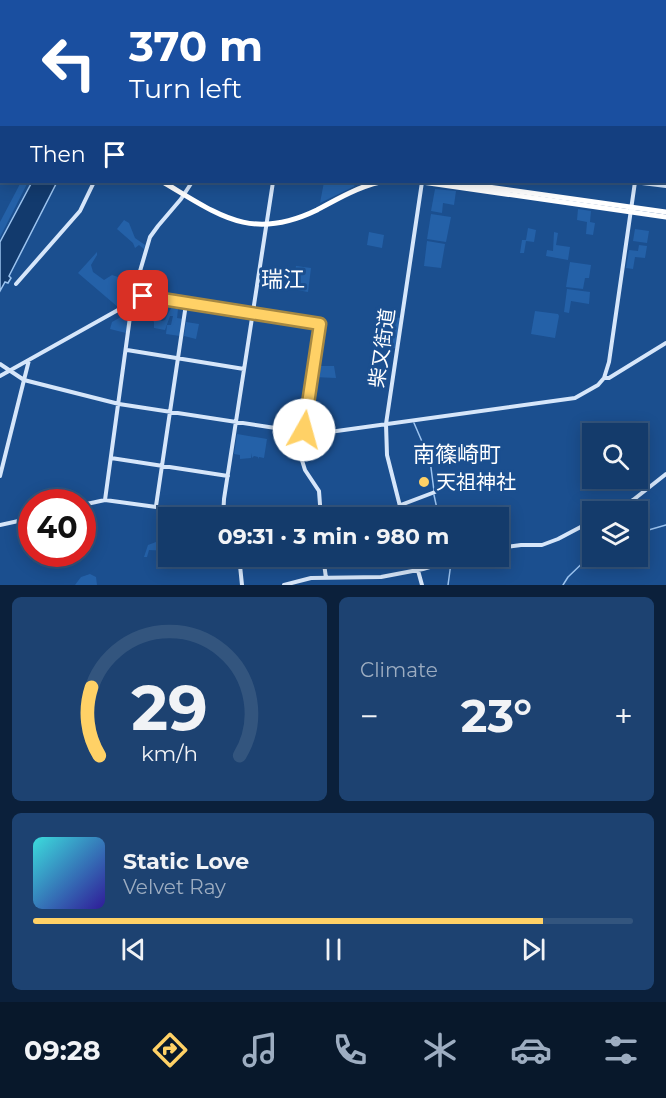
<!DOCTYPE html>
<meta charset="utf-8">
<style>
:root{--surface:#143b6b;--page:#1d4271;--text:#f1f3f6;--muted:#9dadc1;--line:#33557e;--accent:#ffd166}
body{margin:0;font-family:Montserrat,"Noto Sans JP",sans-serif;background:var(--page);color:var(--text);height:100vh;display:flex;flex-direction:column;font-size:22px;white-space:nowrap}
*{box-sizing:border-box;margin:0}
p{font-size:20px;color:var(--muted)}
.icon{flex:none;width:33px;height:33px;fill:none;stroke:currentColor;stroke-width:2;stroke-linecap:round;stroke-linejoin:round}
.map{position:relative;height:585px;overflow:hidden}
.panel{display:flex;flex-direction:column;gap:12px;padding:12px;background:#0b203b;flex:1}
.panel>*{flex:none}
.hud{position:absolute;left:0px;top:0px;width:666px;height:183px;box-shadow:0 3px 15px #0003,0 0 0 2px var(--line);background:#1a4fa0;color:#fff;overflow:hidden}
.tools{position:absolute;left:582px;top:423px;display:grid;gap:12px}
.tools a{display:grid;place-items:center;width:66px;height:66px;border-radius:0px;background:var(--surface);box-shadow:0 3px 15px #0003,0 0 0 2px var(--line);font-size:30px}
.speed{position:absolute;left:18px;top:489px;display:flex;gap:12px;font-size:30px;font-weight:700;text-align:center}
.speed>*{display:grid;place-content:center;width:78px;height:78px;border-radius:50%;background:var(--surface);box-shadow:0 3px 15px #0003,0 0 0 2px var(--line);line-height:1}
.speed .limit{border:9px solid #d22;background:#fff;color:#111}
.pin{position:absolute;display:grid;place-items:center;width:51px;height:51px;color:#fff;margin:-26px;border-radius:12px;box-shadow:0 3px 9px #0006}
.me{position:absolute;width:66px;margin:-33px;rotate:7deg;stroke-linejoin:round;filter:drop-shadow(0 0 4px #0008)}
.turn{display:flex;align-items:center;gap:21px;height:126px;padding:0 30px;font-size:27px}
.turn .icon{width:78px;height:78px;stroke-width:2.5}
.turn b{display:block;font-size:42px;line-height:51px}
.then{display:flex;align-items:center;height:57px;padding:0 30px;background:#0003;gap:12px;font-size:22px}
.big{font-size:45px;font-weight:700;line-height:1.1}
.panel .widget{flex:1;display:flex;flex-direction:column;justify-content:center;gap:9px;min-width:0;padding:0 21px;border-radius:9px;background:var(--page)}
.panel .dial{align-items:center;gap:0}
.dial svg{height:156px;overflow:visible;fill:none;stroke:var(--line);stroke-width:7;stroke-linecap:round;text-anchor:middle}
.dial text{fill:var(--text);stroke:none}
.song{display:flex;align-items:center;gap:18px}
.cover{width:72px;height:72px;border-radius:9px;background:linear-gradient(135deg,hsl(180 70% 55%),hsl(250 70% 35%))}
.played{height:6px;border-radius:3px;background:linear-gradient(90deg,var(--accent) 85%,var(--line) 85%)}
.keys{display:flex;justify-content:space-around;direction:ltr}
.heat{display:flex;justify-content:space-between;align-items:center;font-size:33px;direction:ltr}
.panel .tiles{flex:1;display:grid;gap:12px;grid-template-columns:1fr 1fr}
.widget:last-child{grid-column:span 2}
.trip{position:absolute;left:158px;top:507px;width:351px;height:60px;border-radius:0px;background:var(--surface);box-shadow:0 3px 15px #0003,0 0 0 2px var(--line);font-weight:700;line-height:60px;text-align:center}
.tab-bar{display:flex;height:96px;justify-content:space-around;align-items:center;background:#08182b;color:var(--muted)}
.tab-bar .icon{width:42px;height:42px}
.tab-bar .on{color:var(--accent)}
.tab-bar b{font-size:27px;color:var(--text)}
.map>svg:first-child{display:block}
</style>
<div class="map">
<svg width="666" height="585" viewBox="0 0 666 585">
<rect width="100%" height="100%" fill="#1b4f8f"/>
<path fill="#2461a8" d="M21,182H28L0,237V222Z
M324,182H349L355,186L320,203Z
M435,189L456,191L454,205L443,203L442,213L431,211Z
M578,209L591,211L590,222L595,223L593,235L586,234L587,222L577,220Z
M431,214L451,217L446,242L427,239Z
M124,220L129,223L135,238L145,245L144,249L139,245L135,248L133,243L117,229Z
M528,228L536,230L534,242L526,241L524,253H520L522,240H526Z
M635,229L649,231L647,243L633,241Z
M369,232L384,235L382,248L367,245Z
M554,232L558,233L556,245L570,247L568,260L546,256L547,250L553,251Z
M427,241L445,244L441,268L424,266Z
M639,245L647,246L645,258L635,257L633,269L626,268L629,250L638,251Z
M97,252V255L91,265L93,272L104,280L112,275L118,277V283L130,289V301L119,308L78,273Z
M570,262L591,265L589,278H585L583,289L566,287Z
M296,266L311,268L308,292L292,289Z
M567,289L590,292L589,304L571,301L569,313L564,312Z
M130,306L126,333L110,329L112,322L126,314L123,310Z
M171,308L178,309L177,318L183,319L180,336L166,334L167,325H171L173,316H170L165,330L154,328V322L149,316L162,321L165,320Z
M535,311L558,314L559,316L555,338L531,334Z
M391,317L400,318L396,348L382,349L380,339L392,335Z
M186,322L199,324L196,339L184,336Z
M316,366H334L336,378L314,377Z
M237,434L267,439L264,458L259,457V459L258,457L254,456L252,458V453L251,458L240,459V455L234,454Z
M156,542L157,545L163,544L168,551L149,550L147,557H144L148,545Z
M90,574L96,577L97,585H75L81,577Z"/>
<path fill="#123a6d" stroke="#9cc4f0" stroke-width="1.5" d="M32,182H57L9,276L11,278L8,283L5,282L0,291V242Z"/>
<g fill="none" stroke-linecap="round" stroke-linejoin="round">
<path stroke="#9cc4f0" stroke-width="1.5" d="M458,0L461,1
M414,423L430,460L434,491
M434,495L439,518
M638,533L666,525
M448,585L451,563
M563,585L568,577L592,554"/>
<path stroke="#d6e6fa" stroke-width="4" d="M374,0L375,2
M619,0L621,2
M273,2V0
M466,2L467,0
M658,2L659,0
M664,30L666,31
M664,46L666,42
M664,61L666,62
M664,91L666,92
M664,158H666
M634,182L666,186
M16,284L80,211L94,182
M127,350L244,369
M0,364L24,380L119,404L315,434L575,398L598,385L604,378H609L666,343
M0,376L143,296L320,324L301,457L305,470L319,491L321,518
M604,378L609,362L635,182
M111,458L228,476
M0,476L29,360
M105,500L133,295L150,237L158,226L181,199L192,182
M82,505L105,500L178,510L206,518
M156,506L186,304
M610,512L633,500L666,474
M223,518L224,499L273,182
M262,518L316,511L360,513L378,511L390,509L435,492
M403,518L387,455L386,424L422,182
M0,525L32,518
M498,548L521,545H542L558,539L592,521
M239,556L242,585
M323,556L326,578
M414,556L422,585
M284,585L311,578L381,577L423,569L467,556"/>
<path stroke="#f0f6ff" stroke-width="4.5" d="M27,2V0
M32,2L33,0
M0,56L2,52
M0,68L2,65"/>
<path stroke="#fff" stroke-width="5" d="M165,0L168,2
M0,79L2,80
M440,182L453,183
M452,182L666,212"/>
<path stroke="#fff" stroke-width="5" d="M163,182C219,215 251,242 317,210C337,199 358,187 380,182
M422,182L666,217"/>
</g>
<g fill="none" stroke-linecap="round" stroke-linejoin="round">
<defs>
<path id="route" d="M143,296L320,324L304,430"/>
</defs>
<use href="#route" stroke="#a68842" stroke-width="15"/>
<use href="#route" stroke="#ffd166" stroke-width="10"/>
</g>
<circle fill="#ffd166" stroke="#1b4f8f" stroke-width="2" cx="424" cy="482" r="6"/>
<g text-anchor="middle" stroke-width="6" stroke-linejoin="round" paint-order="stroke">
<g font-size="20" fill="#fff" stroke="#1b4f8f">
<text transform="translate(382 348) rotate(-82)" y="7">柴又街道</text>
</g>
<g font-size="20" fill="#fff" stroke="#1b4f8f" text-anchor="start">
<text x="436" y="489">天祖神社</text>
</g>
<g font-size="22" fill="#fff" stroke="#1b4f8f">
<text x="283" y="287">瑞江</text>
<text x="457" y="462">南篠崎町</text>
</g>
</g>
</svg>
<div class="tools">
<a><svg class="icon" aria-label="search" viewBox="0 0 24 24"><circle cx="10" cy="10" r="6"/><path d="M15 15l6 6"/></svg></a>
<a><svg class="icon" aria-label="layers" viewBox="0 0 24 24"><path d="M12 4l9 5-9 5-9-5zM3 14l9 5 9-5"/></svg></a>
</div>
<div class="speed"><div class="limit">40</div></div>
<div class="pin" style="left:143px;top:296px;background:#d93025"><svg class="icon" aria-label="arrive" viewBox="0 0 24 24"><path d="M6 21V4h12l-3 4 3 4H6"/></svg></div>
<svg class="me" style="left:304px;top:430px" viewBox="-20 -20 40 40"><circle r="19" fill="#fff"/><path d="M0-13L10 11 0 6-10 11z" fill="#ffd166"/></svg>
<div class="trip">09:31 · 3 min · 980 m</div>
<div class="hud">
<div class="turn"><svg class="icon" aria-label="left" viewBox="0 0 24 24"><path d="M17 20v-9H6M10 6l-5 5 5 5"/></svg><div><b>370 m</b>Turn left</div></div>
<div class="then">Then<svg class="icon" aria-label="arrive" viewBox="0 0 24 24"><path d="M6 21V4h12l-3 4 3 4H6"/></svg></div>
</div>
</div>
<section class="panel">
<div class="tiles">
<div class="widget dial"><svg viewBox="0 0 100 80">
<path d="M14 69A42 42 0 1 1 86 69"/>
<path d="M14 69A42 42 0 0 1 10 34" stroke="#ffd166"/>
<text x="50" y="56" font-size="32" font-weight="700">29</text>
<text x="50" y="72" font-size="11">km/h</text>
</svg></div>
<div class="widget"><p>Climate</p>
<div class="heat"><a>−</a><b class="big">23°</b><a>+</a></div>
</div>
<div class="widget">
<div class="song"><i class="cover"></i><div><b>Static Love</b><p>Velvet Ray</p></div></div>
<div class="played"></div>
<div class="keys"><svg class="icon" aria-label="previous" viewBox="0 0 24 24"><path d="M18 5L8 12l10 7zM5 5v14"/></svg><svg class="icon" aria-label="pause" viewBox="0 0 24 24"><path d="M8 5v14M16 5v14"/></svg><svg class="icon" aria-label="next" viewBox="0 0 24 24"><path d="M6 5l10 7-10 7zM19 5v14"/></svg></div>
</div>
</div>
</section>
<nav class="tab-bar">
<b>09:28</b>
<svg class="icon on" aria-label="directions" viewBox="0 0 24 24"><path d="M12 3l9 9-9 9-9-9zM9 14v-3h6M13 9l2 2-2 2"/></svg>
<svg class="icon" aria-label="music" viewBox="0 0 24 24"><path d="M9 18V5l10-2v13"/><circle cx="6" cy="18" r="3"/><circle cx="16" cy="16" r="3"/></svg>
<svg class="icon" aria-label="phone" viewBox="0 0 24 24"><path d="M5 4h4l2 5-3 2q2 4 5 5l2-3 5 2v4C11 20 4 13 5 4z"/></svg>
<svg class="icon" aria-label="climate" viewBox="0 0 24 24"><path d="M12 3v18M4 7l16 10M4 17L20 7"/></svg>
<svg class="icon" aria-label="car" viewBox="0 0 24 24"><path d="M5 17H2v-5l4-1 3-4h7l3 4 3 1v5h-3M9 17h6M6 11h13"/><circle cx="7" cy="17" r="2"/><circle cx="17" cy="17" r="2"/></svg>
<svg class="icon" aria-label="filters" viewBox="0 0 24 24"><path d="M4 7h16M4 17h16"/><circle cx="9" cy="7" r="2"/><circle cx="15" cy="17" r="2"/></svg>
</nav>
